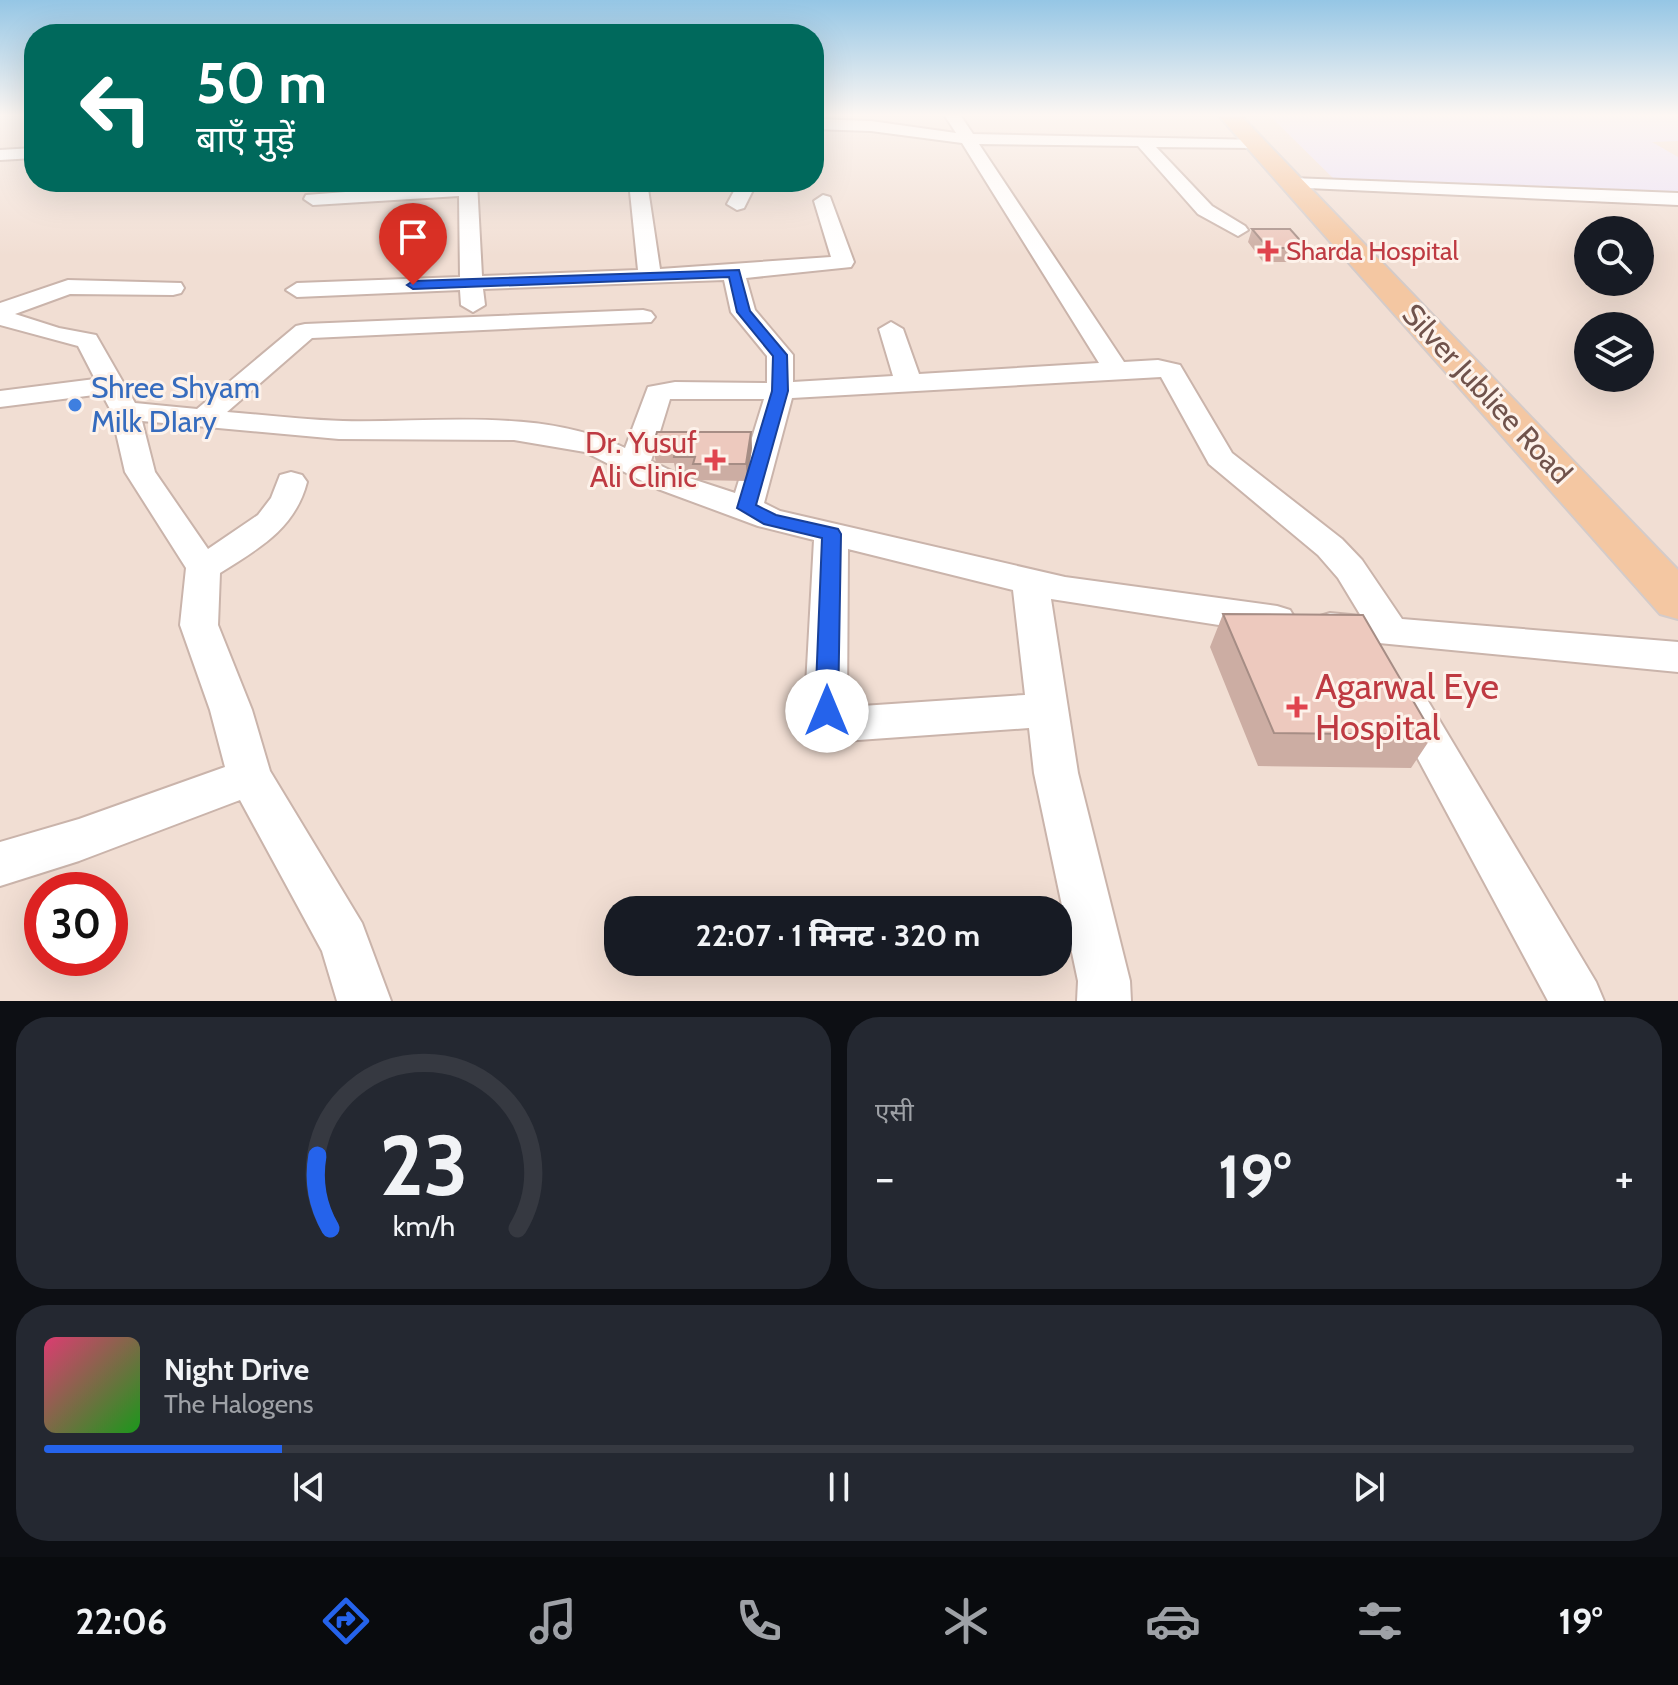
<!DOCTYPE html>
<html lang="hi">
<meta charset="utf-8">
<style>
:root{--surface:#171b24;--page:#242831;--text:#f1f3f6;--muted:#9ea1a6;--line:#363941;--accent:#2563eb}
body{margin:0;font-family:Cabin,"Noto Sans Devanagari",sans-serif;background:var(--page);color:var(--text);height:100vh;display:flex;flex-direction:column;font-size:30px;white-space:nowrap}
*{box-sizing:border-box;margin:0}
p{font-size:26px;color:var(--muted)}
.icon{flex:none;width:44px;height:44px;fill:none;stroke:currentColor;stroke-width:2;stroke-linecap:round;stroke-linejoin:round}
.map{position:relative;height:1001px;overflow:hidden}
.panel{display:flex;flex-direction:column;gap:16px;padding:16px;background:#0d0f14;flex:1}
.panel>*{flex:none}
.hud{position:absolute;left:24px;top:24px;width:800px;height:168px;border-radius:32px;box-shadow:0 8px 32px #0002;background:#00695c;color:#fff;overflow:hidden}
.tools{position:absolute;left:1574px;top:216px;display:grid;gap:16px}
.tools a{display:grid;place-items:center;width:80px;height:80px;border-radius:50%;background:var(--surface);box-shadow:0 8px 32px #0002;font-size:40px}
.speed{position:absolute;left:24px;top:872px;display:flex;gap:16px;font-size:40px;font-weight:700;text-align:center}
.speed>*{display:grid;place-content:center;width:104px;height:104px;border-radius:50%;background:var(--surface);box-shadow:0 8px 32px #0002;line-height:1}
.speed .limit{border:12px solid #d22;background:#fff;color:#111}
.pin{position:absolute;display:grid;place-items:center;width:68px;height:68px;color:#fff;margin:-82px -34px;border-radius:50% 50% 50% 0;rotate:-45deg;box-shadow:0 0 8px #0007}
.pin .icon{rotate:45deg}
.me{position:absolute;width:88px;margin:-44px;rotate:0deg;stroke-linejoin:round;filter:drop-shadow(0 0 6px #0008)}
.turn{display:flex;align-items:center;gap:28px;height:168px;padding:0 40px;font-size:36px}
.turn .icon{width:104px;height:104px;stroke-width:2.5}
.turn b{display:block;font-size:56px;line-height:68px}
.big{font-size:60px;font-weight:800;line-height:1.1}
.panel .widget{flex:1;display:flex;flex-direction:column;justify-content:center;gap:12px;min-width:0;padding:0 28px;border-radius:32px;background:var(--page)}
.panel .dial{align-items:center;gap:0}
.dial svg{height:208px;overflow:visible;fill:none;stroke:var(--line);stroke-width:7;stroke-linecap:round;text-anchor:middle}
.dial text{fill:var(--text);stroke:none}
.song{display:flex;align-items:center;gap:24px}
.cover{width:96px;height:96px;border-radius:12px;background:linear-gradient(135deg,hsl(340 70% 55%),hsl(120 70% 35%))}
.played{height:8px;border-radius:4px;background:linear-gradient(90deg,var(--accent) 15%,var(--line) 15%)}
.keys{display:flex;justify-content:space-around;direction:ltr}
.heat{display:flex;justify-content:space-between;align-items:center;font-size:44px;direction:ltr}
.panel .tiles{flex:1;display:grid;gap:16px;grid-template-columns:1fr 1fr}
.widget:last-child{grid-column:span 2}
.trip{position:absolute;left:604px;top:896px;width:468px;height:80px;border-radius:32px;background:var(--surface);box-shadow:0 8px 32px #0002;font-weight:800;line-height:80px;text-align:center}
.dock{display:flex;height:128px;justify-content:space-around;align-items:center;background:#090b0e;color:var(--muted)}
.dock .icon{width:56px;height:56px}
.dock .selected{color:var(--accent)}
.dock b{font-size:36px;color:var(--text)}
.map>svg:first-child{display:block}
</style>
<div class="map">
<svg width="1678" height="1001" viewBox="0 0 1678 1001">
<rect width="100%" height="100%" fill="#faeee4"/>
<path fill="#f1ded3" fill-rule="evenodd" d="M0,116H34V182H814V116H1678V1001H0ZM1588,230H1640V282H1588ZM1588,326H1640V378H1588ZM42,890H110V958H42ZM618,910H1058V962H618Z"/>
<path fill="#ebe1f6" d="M1270,116H1678V141L1652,142L1678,157V199L1340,185Z"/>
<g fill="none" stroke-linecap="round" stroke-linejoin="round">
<defs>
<path id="street" d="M945,116H961L973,134L1261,140V146L1255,148L1156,147L1212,206L1245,226L1248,230L1238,236L1198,214L1138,146L979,144L1124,362L1158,360L1180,365L1232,453L1342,539L1362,560L1402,619L1678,642V672L1317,637L1311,627L1317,617L1330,613L1361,616L1338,578L1318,555L1209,464L1161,377L792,398L764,503L780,511L1065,577L1277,606L1290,610L1296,620L1290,630L1277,634L1051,599L1078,773L1130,981L1131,1001H1077L1078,981L1034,773L1029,728L844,741L817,731L805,704L814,540L758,526L658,489L585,452L514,440L339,439L142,421L155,472L208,549L258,515L271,498L280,475L291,472L302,475L307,482C295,529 258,549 220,573L218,625L252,710L270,771L362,923L391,1001H337L322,951L240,800L79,861L0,886V842L79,819L225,767L210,710L180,625L186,568L125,472L111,411L102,394L0,407V391L95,379L78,346L0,325V303L68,280L181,283L184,288L181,293L173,295L70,294L15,314L59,328L96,335L135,403L197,409L296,326L305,324L643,310L651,312L655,317L651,322L312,338L227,412C265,415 304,420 343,421C434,423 541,407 625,448L648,387L675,382L767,383V356L731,312L724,280L483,289L485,305L473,312L461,305L460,290L297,297L286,290L297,283L460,277L459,196L313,205L304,199L306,195L477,182L482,276L638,270L629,182H647L660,269L831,257L814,201L823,195L830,197L854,262L851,267L746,278L755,310L793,355V382L893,376L879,329L891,322L903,329L919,374L1099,363L962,143L871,131L814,129V119L871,121L956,133ZM670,399H764L735,493L680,475L651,461ZM848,549L1013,590L1025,695L847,707Z
M34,148V158L0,160V150Z
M1292,178L1678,193V205L1286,187V179Z
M739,182H757L744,208L737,210L727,204Z
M1408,687L1422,691L1596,982L1604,1001H1548L1388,703L1394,691Z"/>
<path id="primary" d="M1219,116H1241L1678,570V619L1660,614Z"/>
</defs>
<use href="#street" stroke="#cab4ab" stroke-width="4"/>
<use href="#primary" stroke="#d4cbc9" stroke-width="4"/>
<use href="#street" fill="#fff" fill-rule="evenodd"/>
<use href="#primary" fill="#f4c7a2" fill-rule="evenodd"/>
</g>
<path fill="#ccada3" d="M1252,229L1307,248L1303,262H1263L1248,242Z
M751,432L752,448L747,481L695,480L694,473H676L674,463H656L653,446Z
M1223,614L1433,735L1411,768L1258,766L1210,647Z"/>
<path fill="#a68d85" d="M751,432L752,448L747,481L746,464Z"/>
<path fill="#edc9be" stroke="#a68d85" stroke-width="2" d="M1252,229H1290L1307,248H1268Z
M657,432H751L746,464H693L695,457H674L676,447L653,446Z
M1223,614L1363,615L1433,735L1274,733Z"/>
<linearGradient id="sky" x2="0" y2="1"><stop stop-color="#95c6e5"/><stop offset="0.45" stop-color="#fdf7f3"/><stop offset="1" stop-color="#fdf7f3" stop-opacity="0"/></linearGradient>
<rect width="1678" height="256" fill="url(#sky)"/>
<path fill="#2563eb" stroke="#184099" stroke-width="2" d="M739,270L750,311L787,355L788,391L756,505L776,515L838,529L841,534L838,711L835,718H818L815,711L822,538L764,524L737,508L772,391L773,356L737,312L729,277L413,289L407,285L413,281Z"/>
<g fill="#e0444e" stroke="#fdf2ea" stroke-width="3">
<path d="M1264 239h8v8h8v8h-8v8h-8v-8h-8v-8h8z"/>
<path d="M711 448h8v8h8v8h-8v8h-8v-8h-8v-8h8z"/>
<path d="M1293 695h8v8h8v8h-8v8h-8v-8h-8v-8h8z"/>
</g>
<circle fill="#3f7fe0" stroke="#fdf2ea" stroke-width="3" cx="75" cy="405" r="8"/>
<g text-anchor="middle" stroke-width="6" stroke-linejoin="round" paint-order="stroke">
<g font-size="26" fill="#be3a42" stroke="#fdf2ea" text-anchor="start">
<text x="1286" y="260">Sharda Hospital</text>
</g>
<g font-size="30" fill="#366cbe" stroke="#fdf2ea" text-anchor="start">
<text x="91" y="398">Shree Shyam<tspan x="91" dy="34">Milk DIary</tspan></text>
</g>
<g font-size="30" fill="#70534c" stroke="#fdf2ea">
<text transform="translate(1487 394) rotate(47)" y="10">Silver Jubliee Road</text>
</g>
<g font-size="30" fill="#be3a42" stroke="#fdf2ea" text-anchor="end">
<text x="697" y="453">Dr. Yusuf<tspan x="697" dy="34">Ali Clinic</tspan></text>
</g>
<g font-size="36" fill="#be3a42" stroke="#fdf2ea" text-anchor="start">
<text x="1315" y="699">Agarwal Eye<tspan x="1315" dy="41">Hospital</tspan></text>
</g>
</g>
</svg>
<div class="tools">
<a><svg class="icon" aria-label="search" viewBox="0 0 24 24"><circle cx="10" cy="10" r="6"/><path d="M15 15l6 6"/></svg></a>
<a><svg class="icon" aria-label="layers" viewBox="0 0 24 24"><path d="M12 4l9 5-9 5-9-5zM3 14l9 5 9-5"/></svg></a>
</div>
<div class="speed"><div class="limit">30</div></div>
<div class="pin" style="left:413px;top:285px;background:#d93025"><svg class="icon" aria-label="arrive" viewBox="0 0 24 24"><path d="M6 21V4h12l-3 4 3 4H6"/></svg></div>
<svg class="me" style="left:827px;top:711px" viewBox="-20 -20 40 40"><circle r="19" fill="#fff"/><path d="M0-13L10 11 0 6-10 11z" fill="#2563eb"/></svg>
<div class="trip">22:07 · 1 मिनट · 320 m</div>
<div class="hud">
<div class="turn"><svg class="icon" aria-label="left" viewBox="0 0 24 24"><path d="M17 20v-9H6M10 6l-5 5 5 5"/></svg><div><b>50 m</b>बाएँ मुड़ें</div></div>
</div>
</div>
<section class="panel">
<div class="tiles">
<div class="widget dial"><svg viewBox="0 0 100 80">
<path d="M14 69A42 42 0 1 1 86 69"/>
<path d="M14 69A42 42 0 0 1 9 41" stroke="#2563eb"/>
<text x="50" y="56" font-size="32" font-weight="700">23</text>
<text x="50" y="72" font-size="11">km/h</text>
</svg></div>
<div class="widget"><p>एसी</p>
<div class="heat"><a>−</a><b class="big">19°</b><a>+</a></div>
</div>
<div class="widget">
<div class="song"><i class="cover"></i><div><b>Night Drive</b><p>The Halogens</p></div></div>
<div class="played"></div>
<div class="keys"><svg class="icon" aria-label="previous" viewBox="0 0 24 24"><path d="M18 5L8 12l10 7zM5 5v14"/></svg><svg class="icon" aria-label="pause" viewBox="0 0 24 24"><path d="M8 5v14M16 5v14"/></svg><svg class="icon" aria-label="next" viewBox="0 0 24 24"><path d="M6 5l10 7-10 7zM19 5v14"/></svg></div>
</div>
</div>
</section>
<nav class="dock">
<b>22:06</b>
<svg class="icon selected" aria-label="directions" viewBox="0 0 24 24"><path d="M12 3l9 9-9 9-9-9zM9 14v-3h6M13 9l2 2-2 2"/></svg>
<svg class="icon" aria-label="music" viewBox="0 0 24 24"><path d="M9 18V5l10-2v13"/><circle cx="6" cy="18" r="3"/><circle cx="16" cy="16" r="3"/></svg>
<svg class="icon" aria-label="phone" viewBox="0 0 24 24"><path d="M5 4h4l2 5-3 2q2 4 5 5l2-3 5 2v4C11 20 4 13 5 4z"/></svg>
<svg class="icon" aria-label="climate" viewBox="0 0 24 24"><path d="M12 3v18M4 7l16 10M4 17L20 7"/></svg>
<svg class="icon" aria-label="car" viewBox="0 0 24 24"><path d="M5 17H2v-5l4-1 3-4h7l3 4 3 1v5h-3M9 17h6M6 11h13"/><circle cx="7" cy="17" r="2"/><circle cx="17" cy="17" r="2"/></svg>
<svg class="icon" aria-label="filters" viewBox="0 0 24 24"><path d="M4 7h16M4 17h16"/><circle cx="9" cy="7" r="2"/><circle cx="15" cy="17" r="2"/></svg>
<b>19°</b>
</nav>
